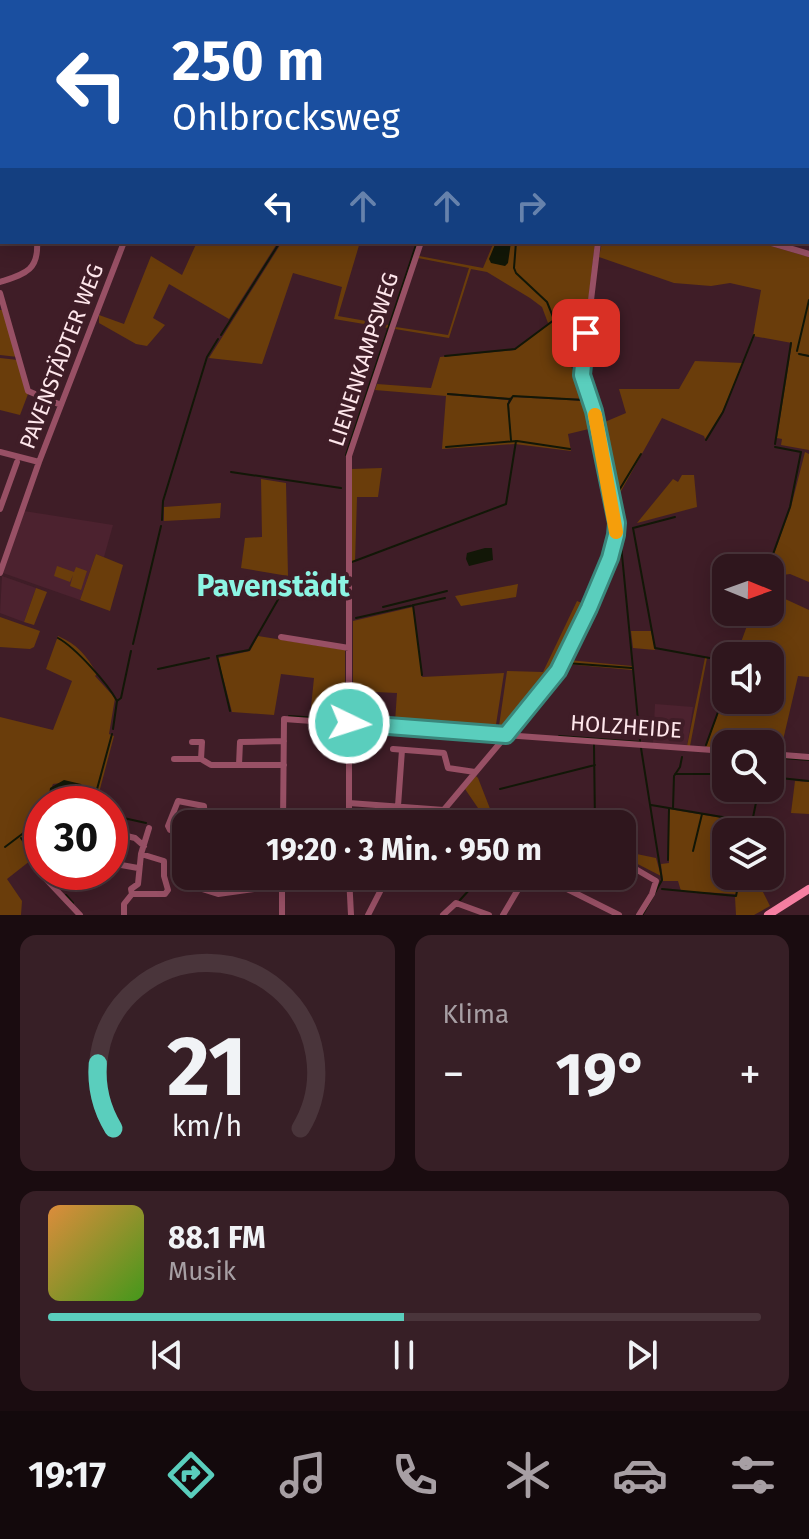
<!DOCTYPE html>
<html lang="de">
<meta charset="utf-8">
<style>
:root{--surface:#2f161d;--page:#371f26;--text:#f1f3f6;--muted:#a79fa4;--line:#4a353b;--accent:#5acebd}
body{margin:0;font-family:"Fira Sans",sans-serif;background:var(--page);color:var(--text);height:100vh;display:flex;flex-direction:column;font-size:30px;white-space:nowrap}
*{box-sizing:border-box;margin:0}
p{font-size:26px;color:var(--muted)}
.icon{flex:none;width:44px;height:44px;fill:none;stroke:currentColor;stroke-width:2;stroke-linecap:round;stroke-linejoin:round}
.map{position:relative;height:915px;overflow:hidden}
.panel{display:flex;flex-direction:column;gap:20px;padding:20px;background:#1a0c10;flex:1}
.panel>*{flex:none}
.banner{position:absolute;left:0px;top:0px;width:810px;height:244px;box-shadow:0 4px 20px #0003,0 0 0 2px var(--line);background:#1a4fa0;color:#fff;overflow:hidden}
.needle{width:52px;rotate:91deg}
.buttons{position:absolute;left:712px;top:554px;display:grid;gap:16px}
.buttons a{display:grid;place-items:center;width:72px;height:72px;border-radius:16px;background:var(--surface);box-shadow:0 4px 20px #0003,0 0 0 2px var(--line);font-size:40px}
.speed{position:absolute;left:24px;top:786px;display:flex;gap:16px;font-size:40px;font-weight:700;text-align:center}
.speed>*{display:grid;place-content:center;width:104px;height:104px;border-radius:50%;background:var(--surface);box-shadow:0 4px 20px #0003,0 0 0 2px var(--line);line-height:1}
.speed .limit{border:12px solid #d22;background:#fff;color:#111}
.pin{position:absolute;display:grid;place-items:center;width:68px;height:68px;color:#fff;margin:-34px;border-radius:16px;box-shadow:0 4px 12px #0006}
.me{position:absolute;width:88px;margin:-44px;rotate:94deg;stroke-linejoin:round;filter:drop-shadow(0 0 6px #0008)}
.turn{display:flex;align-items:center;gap:28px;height:168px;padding:0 40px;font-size:36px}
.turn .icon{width:104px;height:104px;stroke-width:2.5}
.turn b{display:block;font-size:56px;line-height:68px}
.lanes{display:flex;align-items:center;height:76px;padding:0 40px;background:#0003;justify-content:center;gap:40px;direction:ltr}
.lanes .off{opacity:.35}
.big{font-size:60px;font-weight:700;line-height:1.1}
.panel .card{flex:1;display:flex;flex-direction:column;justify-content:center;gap:12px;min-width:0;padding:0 28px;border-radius:16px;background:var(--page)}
.panel .dial{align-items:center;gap:0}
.dial svg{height:208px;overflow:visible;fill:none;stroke:var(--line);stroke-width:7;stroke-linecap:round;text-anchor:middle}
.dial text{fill:var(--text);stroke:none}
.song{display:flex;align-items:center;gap:24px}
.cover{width:96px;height:96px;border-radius:12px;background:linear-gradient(135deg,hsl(30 70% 55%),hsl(100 70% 35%))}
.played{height:8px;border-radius:4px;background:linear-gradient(90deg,var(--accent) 50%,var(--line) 50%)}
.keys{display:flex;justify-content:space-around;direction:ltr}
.heat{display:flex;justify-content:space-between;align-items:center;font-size:44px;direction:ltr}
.panel .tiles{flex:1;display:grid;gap:20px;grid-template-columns:1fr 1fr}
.card:last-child{grid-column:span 2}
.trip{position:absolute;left:172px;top:810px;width:464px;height:80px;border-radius:16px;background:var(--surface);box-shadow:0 4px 20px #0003,0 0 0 2px var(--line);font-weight:700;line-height:80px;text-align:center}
.dock{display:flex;height:128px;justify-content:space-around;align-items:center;background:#13090c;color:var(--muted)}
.dock .icon{width:56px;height:56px}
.dock .selected{color:var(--accent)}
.dock b{font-size:36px;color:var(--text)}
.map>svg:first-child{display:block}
</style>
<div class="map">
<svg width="809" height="915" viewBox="0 0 809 915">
<rect width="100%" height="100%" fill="#3f1d27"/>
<path fill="#4c222f" d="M24,511L113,525L104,557L96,554L80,600L3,573Z
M2,576L36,588L24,622L0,613Z
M655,704L693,707L687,746L653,744Z"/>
<path fill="#6a3d0b" d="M761,0H809L808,213V2Z
M197,242H278L229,319L169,284L153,318L165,325L147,346L136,344L99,323V315L124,324L151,256L182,275Z
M282,242H360L338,316L389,325L388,328L334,319L342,287L293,273L262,364L209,358Z
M494,242H595L580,376L556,318L548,323L542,307L530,298L487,272L471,269L449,338L395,329L396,327L448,335L469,268L418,258L419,256L483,268Z
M602,242H757L809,257V355L796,353L809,357V450L781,445L782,439L777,438L792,343L753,336L761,290L730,283L711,286L674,283L599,257Z
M0,310H4L18,357L0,355Z
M552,322L585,399L513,396L509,398L447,393V395L508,400L511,440L509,405L513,397L585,401L593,428L568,434L571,451L515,444L442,449L446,396L375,390L377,384L431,388L440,357L515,350Z
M0,358L18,360L28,394L20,415L0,410Z
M695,361L743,363L722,412L705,439L704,436L662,418L616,500L600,424L626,413L619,389H679Z
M805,452L809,454V582L790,574L775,576L770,588V568H767L768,567L773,568L776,559L773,557L791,507Z
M382,468L378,497H357L355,562L352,563V469Z
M682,475H694L697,507L637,523L673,479L678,482Z
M261,479L286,483L288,576L241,568L245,538L262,537Z
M221,503L220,518L164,521V507Z
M618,532L621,555H614L597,601L568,660L632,666V670L566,664L565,660Z
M96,554L123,565L110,611L80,600Z
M57,566L74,572L76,567L87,571L81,590L70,586L73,575L70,582L54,576Z
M518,584L516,597L461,606L455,596Z
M36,588L47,592L34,625L24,622Z
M770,592L809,610V677L798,676L780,753L770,752V744H726V749L706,747L726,692V700H770V656H736L752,612H770Z
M577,601L584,604L585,608L548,680L507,727L499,726L507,671L543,672Z
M413,607L422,677L504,673L495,731L395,722L397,693L353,691V621Z
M0,617L40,631L34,647L30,649L0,647Z
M631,631H651L655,650L633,648Z
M58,636C77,644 87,656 97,674L95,676L115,698L109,734L114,736L96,804H86L68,782L53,784L47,798L48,804H42V865L35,857L7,879L22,901L21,915H0V717L53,730L72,681L46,669Z
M258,636L345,650V719L310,717L314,678L281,674L274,715L232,712L218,658L250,651Z
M705,658H707L690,746H687Z
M476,776L478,778L496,824H485L478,808L465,789Z
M795,781L809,782V814L791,813Z
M669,809L751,823L749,832H726V876H740L736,894L681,891L678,881H663L661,864L669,863Z
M622,851L656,858L661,876L622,856Z
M741,876H755L770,906L754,915H736L735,897Z"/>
<path fill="#121707" d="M496,242H511L508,263L505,266L491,263L489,259Z
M485,548H492L493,560L469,566L466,559L467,553Z
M64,780L81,784L87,791L86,804H48L50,788Z"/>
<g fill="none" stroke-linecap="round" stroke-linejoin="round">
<path stroke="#121707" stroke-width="2" d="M171,0V2
M570,0L577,2
M344,2L345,0
M579,2V1
M516,242L514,268L516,273L547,302L591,410
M221,335L280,242
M797,351L809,300
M799,354L809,356
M445,356L515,349L554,320
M448,394L510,399
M511,440L508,404L513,396L584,400
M706,440L723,412L754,335
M775,444L791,343
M446,447L517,441L570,449
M346,455L417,242
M231,472L341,488
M607,491L614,524
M615,497L641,454
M675,517L633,528L655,648L726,661
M162,520L163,501L207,357L218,339
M619,524L640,741
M352,562L506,504L516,441
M768,568L790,507L801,452L775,447
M589,594L610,542
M413,605L422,675
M383,607L447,591
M356,618L445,598
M58,638C76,648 108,684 117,701
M133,644L161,526
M158,669L209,658
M556,679L566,663L632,668
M230,711L217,656L249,650L291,577
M289,716L346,720V718
M362,722L383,723
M113,729L117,701L121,698L131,651
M505,731L543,686
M559,736L640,742
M594,745L595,824
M706,745L726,690
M641,748L662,880L643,914
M770,757L809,760
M675,774H726
M770,777L809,781
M500,789L595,765
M93,804L112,734
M651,805L752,822
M673,808L674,776L680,767L682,757
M110,815L146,823
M750,832L759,788
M21,838L30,851
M5,847L42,819
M719,850L722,819
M693,851L702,814
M668,860L669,809
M662,889L736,896L740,876
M66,895L73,903
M460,900L481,877"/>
<path stroke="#985065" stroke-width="6" d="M119,0L122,2
M175,0V2
M236,0L244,2
M514,2L515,0
M693,2L694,0
M0,168L2,167
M768,242L809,254
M0,282C24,274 39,271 37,242
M0,293L28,391L61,405
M0,452L39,462
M0,509L17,462
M0,573L39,462L124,242
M281,637L349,648
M192,742H202L201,759L211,765H284
M393,749L444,753L448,768L475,772
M770,754L809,757
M174,759H201
M239,765L240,742L284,741
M349,803L444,810
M398,806L402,750
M248,824L250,813L283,814
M283,824L284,719L726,751
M349,824V456L421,242
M432,824L552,681L589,608L610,558L617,523L594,411L582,375L598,242
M110,832L135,838L144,846
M186,835L170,830L168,826L178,801L204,806L205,824
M622,861L656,881L652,894L639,915
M110,863L138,868
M197,876L202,889L218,894L282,885
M246,876L247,890
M349,876L351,915
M541,876L619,915
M44,877L80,915
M132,894H165L168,890L164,876V861L141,854
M124,915V904L132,894L131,889L138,884L141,854L149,828
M282,915V876
M368,915L388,876
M443,915L456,903L489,915
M503,915L526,876"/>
<path stroke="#f67fa2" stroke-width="8" d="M768,915L809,889"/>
</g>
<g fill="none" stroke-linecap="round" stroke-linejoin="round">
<defs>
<path id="route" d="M349,723L506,735L558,671L589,608L610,558L616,535L617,523L594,411L582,375L586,333"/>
</defs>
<use href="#route" stroke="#3a867b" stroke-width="20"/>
<use href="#route" stroke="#5acebd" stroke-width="14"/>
<path stroke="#f59e0b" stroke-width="14" d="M595,415L616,532"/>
</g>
<g text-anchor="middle" stroke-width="8" stroke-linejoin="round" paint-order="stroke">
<g font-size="22" fill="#fee6eb" stroke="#3f1d27">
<text transform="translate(61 356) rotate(-69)" y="8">PAVENSTÄDTER WEG</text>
<text transform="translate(363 359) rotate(-72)" y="8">LIENENKAMPSWEG</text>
<text transform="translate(626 726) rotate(4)" y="8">HOLZHEIDE</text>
</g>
<g font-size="30" font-weight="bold" fill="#8cf4e3" stroke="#3f1d27">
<text x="273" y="596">Pavenstädt</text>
</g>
</g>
</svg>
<div class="buttons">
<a><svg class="needle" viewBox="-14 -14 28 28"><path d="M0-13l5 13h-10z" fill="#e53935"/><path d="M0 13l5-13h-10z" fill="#a79fa4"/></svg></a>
<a><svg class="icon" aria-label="sound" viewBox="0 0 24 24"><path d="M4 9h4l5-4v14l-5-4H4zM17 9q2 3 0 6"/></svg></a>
<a><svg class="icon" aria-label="search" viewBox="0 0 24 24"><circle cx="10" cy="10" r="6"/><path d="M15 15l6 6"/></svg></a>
<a><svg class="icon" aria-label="layers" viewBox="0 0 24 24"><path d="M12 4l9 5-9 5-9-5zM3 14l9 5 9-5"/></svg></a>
</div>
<div class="speed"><div class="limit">30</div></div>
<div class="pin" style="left:586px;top:333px;background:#d93025"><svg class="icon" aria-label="arrive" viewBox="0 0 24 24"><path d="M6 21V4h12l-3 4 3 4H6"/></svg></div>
<svg class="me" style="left:349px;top:723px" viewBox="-20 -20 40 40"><circle r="17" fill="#5acebd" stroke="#fff" stroke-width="3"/><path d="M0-11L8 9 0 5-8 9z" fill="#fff"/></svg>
<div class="trip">19:20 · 3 Min. · 950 m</div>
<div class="banner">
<div class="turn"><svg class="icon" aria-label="left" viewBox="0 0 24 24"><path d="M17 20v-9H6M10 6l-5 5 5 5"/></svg><div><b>250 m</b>Ohlbrocksweg</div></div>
<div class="lanes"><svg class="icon" aria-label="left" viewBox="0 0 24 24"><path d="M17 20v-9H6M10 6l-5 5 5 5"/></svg><svg class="icon off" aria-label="ahead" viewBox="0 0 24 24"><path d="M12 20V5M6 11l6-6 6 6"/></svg><svg class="icon off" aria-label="ahead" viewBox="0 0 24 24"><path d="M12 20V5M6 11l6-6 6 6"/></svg><svg class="icon off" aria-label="right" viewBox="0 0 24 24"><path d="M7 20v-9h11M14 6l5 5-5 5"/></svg></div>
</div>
</div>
<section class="panel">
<div class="tiles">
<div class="card dial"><svg viewBox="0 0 100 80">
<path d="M14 69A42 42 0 1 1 86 69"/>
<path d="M14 69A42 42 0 0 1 8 44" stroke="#5acebd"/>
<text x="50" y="56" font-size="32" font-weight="700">21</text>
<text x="50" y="72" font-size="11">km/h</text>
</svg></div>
<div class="card"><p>Klima</p>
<div class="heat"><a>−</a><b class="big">19°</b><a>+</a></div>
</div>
<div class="card">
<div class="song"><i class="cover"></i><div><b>88.1 FM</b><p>Musik</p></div></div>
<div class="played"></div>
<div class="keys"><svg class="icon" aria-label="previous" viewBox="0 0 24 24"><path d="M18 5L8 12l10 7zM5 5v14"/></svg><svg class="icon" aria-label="pause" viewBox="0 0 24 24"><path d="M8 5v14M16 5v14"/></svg><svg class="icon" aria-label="next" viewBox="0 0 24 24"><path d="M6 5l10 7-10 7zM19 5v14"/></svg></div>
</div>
</div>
</section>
<nav class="dock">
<b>19:17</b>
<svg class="icon selected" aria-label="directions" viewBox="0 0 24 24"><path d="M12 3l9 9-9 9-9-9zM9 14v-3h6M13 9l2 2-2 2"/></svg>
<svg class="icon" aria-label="music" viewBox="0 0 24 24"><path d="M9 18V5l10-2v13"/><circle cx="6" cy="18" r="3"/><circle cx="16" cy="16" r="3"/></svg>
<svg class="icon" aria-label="phone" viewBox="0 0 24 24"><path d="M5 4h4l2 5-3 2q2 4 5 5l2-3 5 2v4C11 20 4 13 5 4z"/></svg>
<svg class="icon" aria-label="climate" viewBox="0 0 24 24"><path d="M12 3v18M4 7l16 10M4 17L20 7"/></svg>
<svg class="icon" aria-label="car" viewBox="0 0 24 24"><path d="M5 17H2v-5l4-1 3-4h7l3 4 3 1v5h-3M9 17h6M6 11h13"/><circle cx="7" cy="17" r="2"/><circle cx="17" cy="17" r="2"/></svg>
<svg class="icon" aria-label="filters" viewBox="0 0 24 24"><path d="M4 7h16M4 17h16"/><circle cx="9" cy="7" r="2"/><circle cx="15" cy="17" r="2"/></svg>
</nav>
